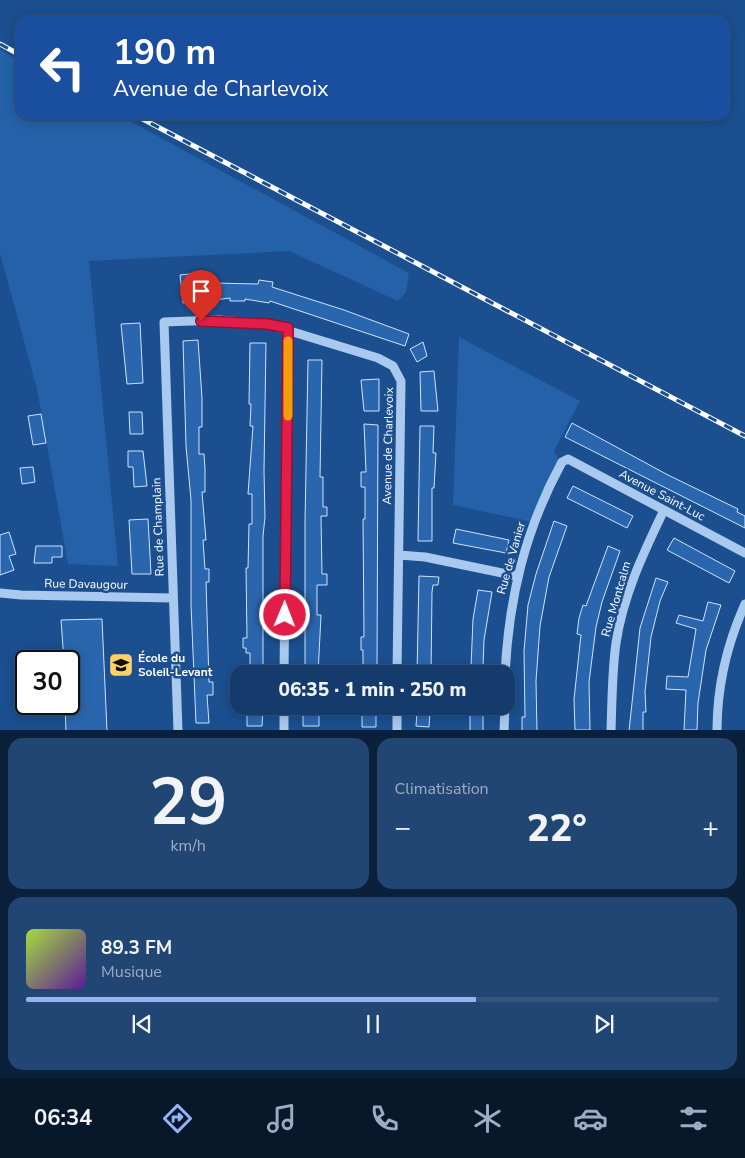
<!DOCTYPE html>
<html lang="fr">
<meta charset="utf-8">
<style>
:root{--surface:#143b6b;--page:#214673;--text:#f1f3f6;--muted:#9dadc1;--line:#33557e;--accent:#95b2f1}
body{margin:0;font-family:"Nunito Sans",sans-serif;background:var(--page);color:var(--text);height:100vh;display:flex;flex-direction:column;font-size:19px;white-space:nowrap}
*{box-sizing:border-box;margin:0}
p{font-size:16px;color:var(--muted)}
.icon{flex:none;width:28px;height:28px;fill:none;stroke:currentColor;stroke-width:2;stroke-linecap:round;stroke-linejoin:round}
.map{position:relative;height:730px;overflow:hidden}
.side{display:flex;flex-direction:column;gap:8px;padding:8px;background:#0b203b;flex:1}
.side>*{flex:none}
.top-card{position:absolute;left:15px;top:15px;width:715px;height:105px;border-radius:15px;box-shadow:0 2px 12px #0003,0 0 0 1px var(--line);background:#1a4fa0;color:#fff;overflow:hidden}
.speed{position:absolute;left:15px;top:650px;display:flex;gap:10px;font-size:25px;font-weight:700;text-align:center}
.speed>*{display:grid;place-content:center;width:65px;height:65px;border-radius:50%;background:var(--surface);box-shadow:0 2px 12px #0003,0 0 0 1px var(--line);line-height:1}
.speed .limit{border:2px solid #111;border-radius:8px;background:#fff;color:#111}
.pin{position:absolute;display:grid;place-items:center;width:42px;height:42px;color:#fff;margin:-51px -21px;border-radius:50% 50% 50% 0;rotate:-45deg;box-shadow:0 0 5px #0007}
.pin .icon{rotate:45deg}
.me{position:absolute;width:55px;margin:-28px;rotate:1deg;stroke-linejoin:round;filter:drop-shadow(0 0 4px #0008)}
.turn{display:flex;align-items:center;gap:18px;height:105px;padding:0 15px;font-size:22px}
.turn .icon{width:65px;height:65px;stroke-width:2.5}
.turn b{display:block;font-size:35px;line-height:42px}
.big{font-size:38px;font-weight:800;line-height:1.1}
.side .card{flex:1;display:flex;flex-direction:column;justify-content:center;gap:8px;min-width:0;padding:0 18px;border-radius:15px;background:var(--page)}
.side .dial{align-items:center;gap:0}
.dial b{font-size:65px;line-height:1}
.song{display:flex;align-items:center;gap:15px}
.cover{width:60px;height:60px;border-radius:8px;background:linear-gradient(135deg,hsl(80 70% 55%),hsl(270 70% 35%))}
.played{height:5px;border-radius:2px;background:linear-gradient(90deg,var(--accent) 65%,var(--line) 65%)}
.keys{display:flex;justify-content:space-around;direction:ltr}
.heat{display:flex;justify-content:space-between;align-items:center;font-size:28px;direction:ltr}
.side .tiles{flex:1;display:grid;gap:8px;grid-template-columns:1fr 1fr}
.card:last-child{grid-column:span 2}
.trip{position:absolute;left:230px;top:665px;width:285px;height:50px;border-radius:15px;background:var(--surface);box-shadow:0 2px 12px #0003,0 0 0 1px var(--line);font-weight:800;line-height:50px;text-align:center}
.dock{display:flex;height:80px;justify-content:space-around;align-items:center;background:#08182b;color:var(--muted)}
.dock .icon{width:35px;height:35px}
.dock .current{color:var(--accent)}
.dock b{font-size:22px;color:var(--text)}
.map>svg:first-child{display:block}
</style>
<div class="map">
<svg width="745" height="731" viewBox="0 0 745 731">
<rect width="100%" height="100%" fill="#1b4f8f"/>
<path fill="#2461a8" d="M0,50L20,61V115H119L409,273L406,292L398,301L289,251L89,261L118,566L68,564L37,389L0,253Z
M459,337L580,401L554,451L559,461L532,522L453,505Z"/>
<path fill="#2a66ad" stroke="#cfe3fa" d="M197,273L200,301L183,303L180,275Z
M259,280L273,282L272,287L344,310L409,334L405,346L270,301L269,303L245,299V301H230V298L215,300L213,283L258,284Z
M140,323L143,383L127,384L121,324Z
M198,340L202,398V427H199V454H204L205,469V492H202L206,540H203L205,569H209V582H206L207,614L209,682H213V695H207L209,723H196L191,605V500L186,446L183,341Z
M423,342L427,356L417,362L410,349Z
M250,343H266L264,471L265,517L263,536V674H250V653H246V648H243V638H247L246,568H248L249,524H252V494H248L253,426H250L251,404H249Z
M308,360H322L320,477H323V507H327V516H321L322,574H327V585H317V615H321L318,674H305V522Z
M434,371L438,411H421L420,372Z
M379,379V411H364L361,380Z
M129,412H142L143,434H130Z
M41,414L46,443L33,445L28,416Z
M572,423L668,475L738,509L737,512L745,516V528L565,437Z
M364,424L378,425L377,674H363V650H361V637H364L363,519H365V487H361V472H366Z
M420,426H434L433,453H436L434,488H432V541H418Z
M128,451H143L147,486L134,487L133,467H128Z
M33,467L35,482L22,484L20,468Z
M573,486L633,516L627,528L567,498Z
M148,519L151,574H132L129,520Z
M554,521L567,526L549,577L540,626L536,681L537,731H522V717H525L524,651L528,605L536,574Z
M456,529L509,540L506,553L453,543Z
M9,532L16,554L9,556L14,570L0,575V535Z
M674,538L735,571L729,583L667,550Z
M36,546H62V557H52V563H34Z
M608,546L620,551L602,602L596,627L589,682L590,730H575L574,699L581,635L577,634L579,618L583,605L586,606Z
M419,576L439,577L438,585H433L432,592L431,674H417Z
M656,578L668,582L660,601L651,637L645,692L646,712H643V731H629L640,628Z
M478,590L492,592L484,640L483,667H471L473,619Z
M708,602L721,605L706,650L698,703L697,730H684L686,690L666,689L667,676L688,677L696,629L676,623L679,615L703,621Z
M102,619L107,731H66L65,704H69V661H64L61,620Z
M470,706H483V731H470Z
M247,708L263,709L262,726H247Z
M303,709H319V726H303Z
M362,711H376V727H362Z
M417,712H430L429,727L416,726Z"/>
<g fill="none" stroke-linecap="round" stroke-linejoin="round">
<path stroke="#a9c9ee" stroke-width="9" d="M399,555L425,557L517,576
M0,593L21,595L172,598
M284,674L288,329
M505,674C509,597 525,530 562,462L568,459L745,553
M178,731L164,322L219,320L267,324L378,358L393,366L401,381L397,674
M284,731V706
M397,731V706
M504,731L505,706
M611,731C612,702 612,671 616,643C623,595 644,552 664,510
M717,731C717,686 727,644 745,604"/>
<defs>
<path id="rail" d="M0,44L20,55
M135,115L745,436"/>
</defs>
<use href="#rail" stroke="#fff" stroke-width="5"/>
<use href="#rail" stroke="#1b4f8f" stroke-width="3" stroke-dasharray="9" stroke-linecap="butt"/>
</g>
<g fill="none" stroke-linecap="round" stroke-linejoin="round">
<defs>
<path id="route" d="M201,321L267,324L288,328L285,615"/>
</defs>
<use href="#route" stroke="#92132f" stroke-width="12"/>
<use href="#route" stroke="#e11d48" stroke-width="9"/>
<path stroke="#f59e0b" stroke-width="9" d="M288,416V341"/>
</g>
<defs>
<symbol id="school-square" viewBox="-11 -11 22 22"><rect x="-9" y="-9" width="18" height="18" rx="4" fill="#ffd166" stroke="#1b4f8f"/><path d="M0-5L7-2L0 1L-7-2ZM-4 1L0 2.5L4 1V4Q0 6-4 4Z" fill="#111"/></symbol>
</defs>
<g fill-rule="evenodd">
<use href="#school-square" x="107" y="651" width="28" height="28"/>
</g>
<g text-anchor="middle" stroke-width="5" stroke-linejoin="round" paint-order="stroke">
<g font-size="12" fill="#fff" stroke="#1b4f8f">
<text transform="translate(388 446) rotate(-89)" y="4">Avenue de Charlevoix</text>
<text transform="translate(662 495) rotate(28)" y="4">Avenue Saint-Luc</text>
<text transform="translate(158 527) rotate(-92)" y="4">Rue de Champlain</text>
<text transform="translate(511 558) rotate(-74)" y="4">Rue de Vanier</text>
<text transform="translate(86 584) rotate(1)" y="4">Rue Davaugour</text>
<text transform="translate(616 599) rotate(-74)" y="4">Rue Montcalm</text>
</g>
<g font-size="12" font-weight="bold" fill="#fff" stroke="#1b4f8f" text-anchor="start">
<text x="138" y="662">École du<tspan x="138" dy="14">Soleil-Levant</tspan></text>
</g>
</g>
</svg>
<div class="speed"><div class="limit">30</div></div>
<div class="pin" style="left:201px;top:321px;background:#d93025"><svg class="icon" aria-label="arrive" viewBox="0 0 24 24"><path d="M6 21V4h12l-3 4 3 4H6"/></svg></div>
<svg class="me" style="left:285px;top:615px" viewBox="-20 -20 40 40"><circle r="17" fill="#e11d48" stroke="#fff" stroke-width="3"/><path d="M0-11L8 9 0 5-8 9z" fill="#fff"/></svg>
<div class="trip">06:35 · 1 min · 250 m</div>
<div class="top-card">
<div class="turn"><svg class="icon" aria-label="left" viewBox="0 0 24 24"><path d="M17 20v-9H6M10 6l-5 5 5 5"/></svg><div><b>190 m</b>Avenue de Charlevoix</div></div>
</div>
</div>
<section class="side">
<div class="tiles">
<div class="card dial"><b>29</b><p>km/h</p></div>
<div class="card"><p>Climatisation</p>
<div class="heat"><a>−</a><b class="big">22°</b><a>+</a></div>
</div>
<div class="card">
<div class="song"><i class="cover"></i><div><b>89.3 FM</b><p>Musique</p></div></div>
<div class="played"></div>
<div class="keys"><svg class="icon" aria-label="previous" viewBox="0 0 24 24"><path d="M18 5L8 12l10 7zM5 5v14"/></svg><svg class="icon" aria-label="pause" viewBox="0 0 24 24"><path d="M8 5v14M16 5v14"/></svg><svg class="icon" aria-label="next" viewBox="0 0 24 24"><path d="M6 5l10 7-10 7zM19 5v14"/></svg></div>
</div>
</div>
</section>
<nav class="dock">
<b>06:34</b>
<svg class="icon current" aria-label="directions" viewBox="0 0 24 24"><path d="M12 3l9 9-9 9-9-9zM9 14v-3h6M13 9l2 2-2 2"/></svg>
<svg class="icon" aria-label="music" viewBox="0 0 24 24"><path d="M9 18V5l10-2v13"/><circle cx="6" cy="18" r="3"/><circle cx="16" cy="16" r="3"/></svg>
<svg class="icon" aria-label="phone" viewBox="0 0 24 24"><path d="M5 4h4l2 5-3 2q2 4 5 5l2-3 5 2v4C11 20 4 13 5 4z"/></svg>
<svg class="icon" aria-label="climate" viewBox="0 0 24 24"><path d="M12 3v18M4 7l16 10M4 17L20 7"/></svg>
<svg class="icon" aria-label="car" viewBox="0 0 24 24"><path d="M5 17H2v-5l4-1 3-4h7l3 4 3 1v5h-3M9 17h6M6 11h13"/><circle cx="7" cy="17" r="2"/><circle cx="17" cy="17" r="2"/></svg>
<svg class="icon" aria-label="filters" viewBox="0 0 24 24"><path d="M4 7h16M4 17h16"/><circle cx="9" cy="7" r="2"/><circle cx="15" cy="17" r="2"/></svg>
</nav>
